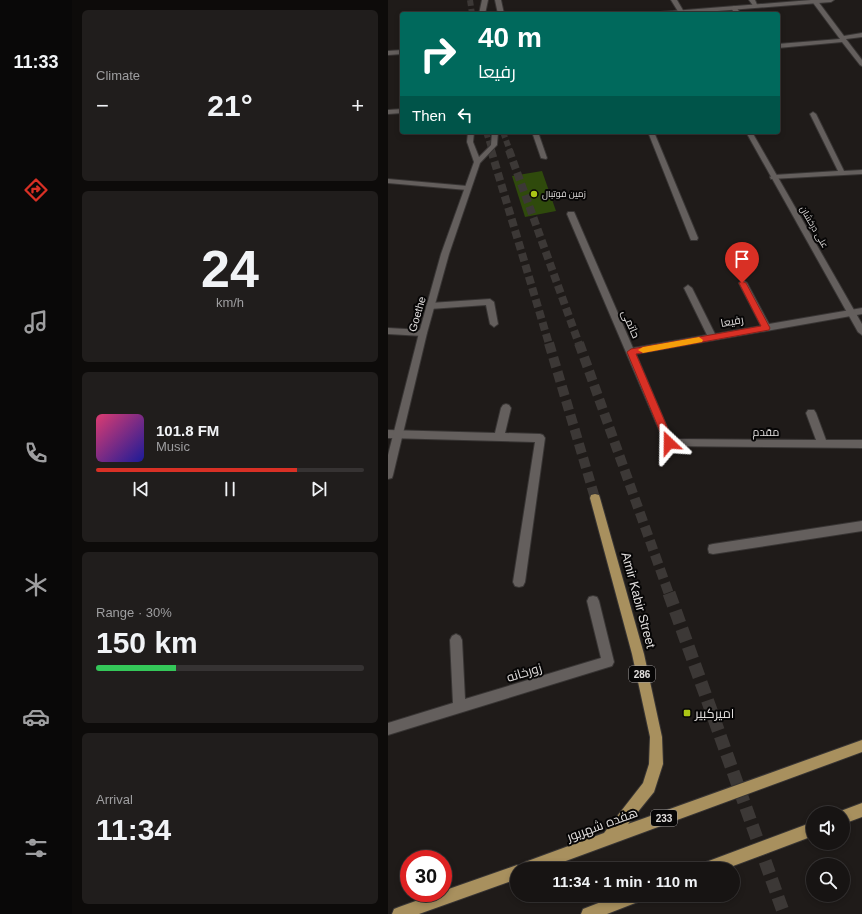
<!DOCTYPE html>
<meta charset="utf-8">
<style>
:root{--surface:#171413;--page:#201d1c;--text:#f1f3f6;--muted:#9e9ea0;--line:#363333;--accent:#d93025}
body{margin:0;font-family:Helvetica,Cairo,sans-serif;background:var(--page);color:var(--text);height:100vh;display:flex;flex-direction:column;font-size:15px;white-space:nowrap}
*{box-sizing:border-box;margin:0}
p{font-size:13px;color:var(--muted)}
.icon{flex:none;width:22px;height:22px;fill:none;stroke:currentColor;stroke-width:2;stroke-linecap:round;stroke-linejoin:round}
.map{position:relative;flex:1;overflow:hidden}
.drawer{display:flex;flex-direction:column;gap:10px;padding:10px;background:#0d0b0a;width:316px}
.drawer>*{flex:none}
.guide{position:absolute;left:12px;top:12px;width:380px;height:122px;border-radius:4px;box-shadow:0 2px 6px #0003,0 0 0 1px var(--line);background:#00695c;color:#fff;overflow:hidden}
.tools{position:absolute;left:418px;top:806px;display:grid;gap:8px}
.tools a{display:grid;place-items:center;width:44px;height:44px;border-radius:50%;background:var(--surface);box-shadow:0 2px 6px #0003,0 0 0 1px var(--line);font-size:20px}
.speed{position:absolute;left:12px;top:850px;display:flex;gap:8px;font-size:20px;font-weight:700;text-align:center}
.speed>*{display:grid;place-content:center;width:52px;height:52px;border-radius:50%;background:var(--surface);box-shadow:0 2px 6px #0003,0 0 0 1px var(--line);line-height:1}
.speed .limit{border:6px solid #d22;background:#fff;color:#111}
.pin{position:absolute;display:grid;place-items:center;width:34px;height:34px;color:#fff;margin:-41px -17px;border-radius:50% 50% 50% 0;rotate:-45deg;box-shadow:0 0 4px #0007}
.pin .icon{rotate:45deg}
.me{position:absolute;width:44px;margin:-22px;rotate:337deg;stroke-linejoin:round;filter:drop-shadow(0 0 3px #0008)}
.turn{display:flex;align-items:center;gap:14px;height:84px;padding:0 12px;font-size:18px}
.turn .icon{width:52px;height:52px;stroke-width:2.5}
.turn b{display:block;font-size:28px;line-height:34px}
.then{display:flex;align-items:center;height:38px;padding:0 12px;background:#0003;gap:8px;font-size:15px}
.big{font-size:30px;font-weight:700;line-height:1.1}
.drawer .card{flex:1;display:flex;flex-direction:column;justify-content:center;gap:6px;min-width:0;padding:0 14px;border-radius:6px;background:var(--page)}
.drawer .dial{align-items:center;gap:0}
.dial b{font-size:52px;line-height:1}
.song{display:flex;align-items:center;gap:12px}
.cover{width:48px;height:48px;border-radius:6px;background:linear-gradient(135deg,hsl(340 70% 55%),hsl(240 70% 35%))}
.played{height:4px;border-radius:2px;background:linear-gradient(90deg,var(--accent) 75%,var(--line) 75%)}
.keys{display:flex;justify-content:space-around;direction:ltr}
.heat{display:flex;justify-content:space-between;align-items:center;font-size:22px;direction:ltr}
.charge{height:6px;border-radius:3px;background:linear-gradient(90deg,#34c759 30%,var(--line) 0)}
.trip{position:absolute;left:122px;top:862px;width:230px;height:40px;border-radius:20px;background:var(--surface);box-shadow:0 2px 6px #0003,0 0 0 1px var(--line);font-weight:700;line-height:40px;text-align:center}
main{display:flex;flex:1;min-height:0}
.dock{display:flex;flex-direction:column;width:72px;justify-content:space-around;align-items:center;background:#090808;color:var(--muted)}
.dock .icon{width:28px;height:28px}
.dock .current{color:var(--accent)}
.dock b{font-size:18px;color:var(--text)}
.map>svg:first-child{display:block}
</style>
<main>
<nav class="dock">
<b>11:33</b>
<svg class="icon current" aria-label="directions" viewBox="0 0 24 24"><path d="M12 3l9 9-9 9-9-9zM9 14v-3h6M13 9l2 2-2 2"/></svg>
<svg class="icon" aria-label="music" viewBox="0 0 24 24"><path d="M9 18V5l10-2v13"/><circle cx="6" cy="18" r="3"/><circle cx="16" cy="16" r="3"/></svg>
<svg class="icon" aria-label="phone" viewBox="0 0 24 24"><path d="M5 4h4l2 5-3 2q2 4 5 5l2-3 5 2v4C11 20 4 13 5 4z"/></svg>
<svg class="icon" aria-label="climate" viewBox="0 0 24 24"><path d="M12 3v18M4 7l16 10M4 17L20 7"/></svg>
<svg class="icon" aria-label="car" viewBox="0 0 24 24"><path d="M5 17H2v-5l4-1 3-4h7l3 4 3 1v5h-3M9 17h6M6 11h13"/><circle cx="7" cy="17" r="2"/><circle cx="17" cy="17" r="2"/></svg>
<svg class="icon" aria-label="filters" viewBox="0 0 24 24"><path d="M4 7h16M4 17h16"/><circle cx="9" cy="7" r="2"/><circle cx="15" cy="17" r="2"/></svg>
</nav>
<section class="drawer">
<div class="card"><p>Climate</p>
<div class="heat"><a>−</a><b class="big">21°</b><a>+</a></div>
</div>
<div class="card dial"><b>24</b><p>km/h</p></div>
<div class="card">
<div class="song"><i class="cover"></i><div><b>101.8 FM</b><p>Music</p></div></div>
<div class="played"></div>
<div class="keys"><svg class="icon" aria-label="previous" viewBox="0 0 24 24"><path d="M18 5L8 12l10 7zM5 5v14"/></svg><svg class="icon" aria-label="pause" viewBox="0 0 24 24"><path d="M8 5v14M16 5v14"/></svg><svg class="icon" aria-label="next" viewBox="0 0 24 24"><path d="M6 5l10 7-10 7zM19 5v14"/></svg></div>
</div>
<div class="card"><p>Range · 30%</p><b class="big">150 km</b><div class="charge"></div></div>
<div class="card"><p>Arrival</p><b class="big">11:34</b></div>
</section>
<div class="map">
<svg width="474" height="914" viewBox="0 0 474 914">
<rect width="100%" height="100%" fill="#1f1b19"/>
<path fill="#2f4a0c" d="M154,171L168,211L137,217L124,176Z"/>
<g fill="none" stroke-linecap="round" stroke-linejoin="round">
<path stroke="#3c3836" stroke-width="6" stroke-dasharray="6 3" stroke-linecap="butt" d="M82,0L84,14
M98,132L104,151
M115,132L122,151"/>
<path stroke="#3c3836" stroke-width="8" stroke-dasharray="8 4" stroke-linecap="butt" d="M103,150L161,344
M121,150L191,344"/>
<path stroke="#3c3836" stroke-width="10" stroke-dasharray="10 5" stroke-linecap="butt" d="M161,343L207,498
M191,343L281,594"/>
<path stroke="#3c3836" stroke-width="13" stroke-dasharray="13 6" stroke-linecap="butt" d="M281,593L396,914"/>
<defs>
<path id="street" d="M283,0H289L296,12L295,13H291Z
M361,0H367L370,7H366Z
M423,0H429L456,36L474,33V37L458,39L474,60V66L472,65L454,42L390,48V44L452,39Z
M346,6L348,7L353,14H347L343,8Z
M14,50V54L0,55V51Z
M14,109V113L0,114V110Z
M425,112L428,114L456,171L474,170V174L383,179L382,177L386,175L450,171L422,114Z
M144,132H150L159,158L158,159L153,158Z
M260,132H266L310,238L309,240H303L302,238Z
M0,179L79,186L83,188L79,190L0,183Z
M180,212H186L187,214L245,348L319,335L296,288L300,285L304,288L327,334L373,326L351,283L355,280L359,283L381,324L474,308V314L248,354L284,439L428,440L418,413L420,410H426L428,413L438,440H474V448L278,446L179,214Z
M102,299L106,302L110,324L106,327L102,324L98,305L42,309L38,306L42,303Z
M0,328L35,330L39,333L35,336L0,334Z
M118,404L121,405L123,408L117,433L152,434L155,435L157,438L137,582L135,586L131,587L127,586L125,582L147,442L0,438V430L107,433L113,408L115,405Z
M474,521V531L325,554L321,553L320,549L321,545L325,544Z
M205,596L209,597L211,601L226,662L224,666L0,735V723L65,703L62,640L64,636L68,634L72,636L74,640L77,699L213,658L199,601L201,597Z"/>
<path id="secondary" d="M94,0H100L97,14H91Z
M107,0H113L116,14H110Z
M423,0H446L443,2L292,14H269L272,12Z
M80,132H86L85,142L91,157L103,145L104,132H110L109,145L92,163L61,254L39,333L5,475L4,478L0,479V455L31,333L53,254L86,162L79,142Z
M358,132H364L474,324V335L470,332Z"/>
<path id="primary" d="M207,494L211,495L212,498L256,654L274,737L275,764L266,792L240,824L474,740V752L156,869H129V879L31,914H4L6,909L11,907L50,893H55V891L129,865L131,866L137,862L216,833L255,783L261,764L262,737L244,654L202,498L203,495Z
M474,803V817L455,824V813L450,812Z
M425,822V836L337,869H311L313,864L318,862Z
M231,895H257L255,900L219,914H193L195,909Z"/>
</defs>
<use href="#street" stroke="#383534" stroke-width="2"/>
<use href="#secondary" stroke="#383534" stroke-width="2"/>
<use href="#primary" stroke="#383534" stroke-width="2"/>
<use href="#street" fill="#645f5d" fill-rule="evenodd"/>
<use href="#secondary" fill="#645f5d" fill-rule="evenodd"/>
<use href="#primary" fill="#a8905e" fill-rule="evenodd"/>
</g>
<path fill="#d93025" stroke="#8d1f18" d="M354,281L358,283L382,328L381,330L248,354L286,443L285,446H278L239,352L243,349L373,326L351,283Z"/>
<path fill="#f59e0b" d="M311,337L315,340L314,342L255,353L250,350L255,347Z"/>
<g fill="#abc615" stroke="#070606" stroke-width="1.5">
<circle cx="146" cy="194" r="4"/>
<rect x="295" y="709" width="8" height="8" rx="2"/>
</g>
<g text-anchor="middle" stroke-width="4" stroke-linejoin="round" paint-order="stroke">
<g font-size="9" fill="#e0dddc" stroke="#070606" text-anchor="start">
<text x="154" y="197">زمین فوتبال</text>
</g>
<g font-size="9" fill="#e0dddc" stroke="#070606">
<text transform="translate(426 227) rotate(60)" y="3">علی درخشان</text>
</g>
<g fill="#070606" stroke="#9f9c9c" stroke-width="1">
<rect x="241" y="666" width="26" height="16" rx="3"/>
<rect x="263" y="810" width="26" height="16" rx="3"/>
</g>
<g font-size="10" font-weight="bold" fill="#e0dddc">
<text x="254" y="678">286</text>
<text x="276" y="822">233</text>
</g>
<g font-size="11" fill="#e0dddc" stroke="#070606">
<text transform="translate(29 314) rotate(-74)" y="4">Goethe</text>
<text transform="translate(344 321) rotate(-10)" y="4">رفیعا</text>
<text transform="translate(243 324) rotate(66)" y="4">حاتمی</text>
<text x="378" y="436">مقدم</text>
</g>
<g font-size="13" fill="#e0dddc" stroke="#070606">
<text transform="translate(251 600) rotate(75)" y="5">Amir Kabir Street</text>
<text transform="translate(136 672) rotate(-17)" y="5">زورخانه</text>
<text transform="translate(214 824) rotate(-20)" y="5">هفده شهریور</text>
</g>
<g font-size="13" fill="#e0dddc" stroke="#070606" text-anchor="start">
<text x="307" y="718">امیرکبیر</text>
</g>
</g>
</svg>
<div class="tools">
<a><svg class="icon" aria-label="sound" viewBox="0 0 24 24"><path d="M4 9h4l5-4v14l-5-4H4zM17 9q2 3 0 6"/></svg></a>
<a><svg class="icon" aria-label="search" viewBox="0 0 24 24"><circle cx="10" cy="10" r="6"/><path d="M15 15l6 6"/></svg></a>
</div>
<div class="speed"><div class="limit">30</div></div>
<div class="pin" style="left:354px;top:283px;background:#d93025"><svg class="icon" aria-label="arrive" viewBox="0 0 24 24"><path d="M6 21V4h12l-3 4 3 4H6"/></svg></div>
<svg class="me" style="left:281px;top:443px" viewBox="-20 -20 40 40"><path d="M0-17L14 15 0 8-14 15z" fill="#d93025" stroke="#fff" stroke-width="4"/></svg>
<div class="trip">11:34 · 1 min · 110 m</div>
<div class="guide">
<div class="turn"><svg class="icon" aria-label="right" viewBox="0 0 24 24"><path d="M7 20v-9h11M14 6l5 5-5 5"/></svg><div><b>40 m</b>رفیعا</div></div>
<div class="then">Then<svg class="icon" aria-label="left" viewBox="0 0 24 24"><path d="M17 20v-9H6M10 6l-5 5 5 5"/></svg></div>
</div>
</div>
</main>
